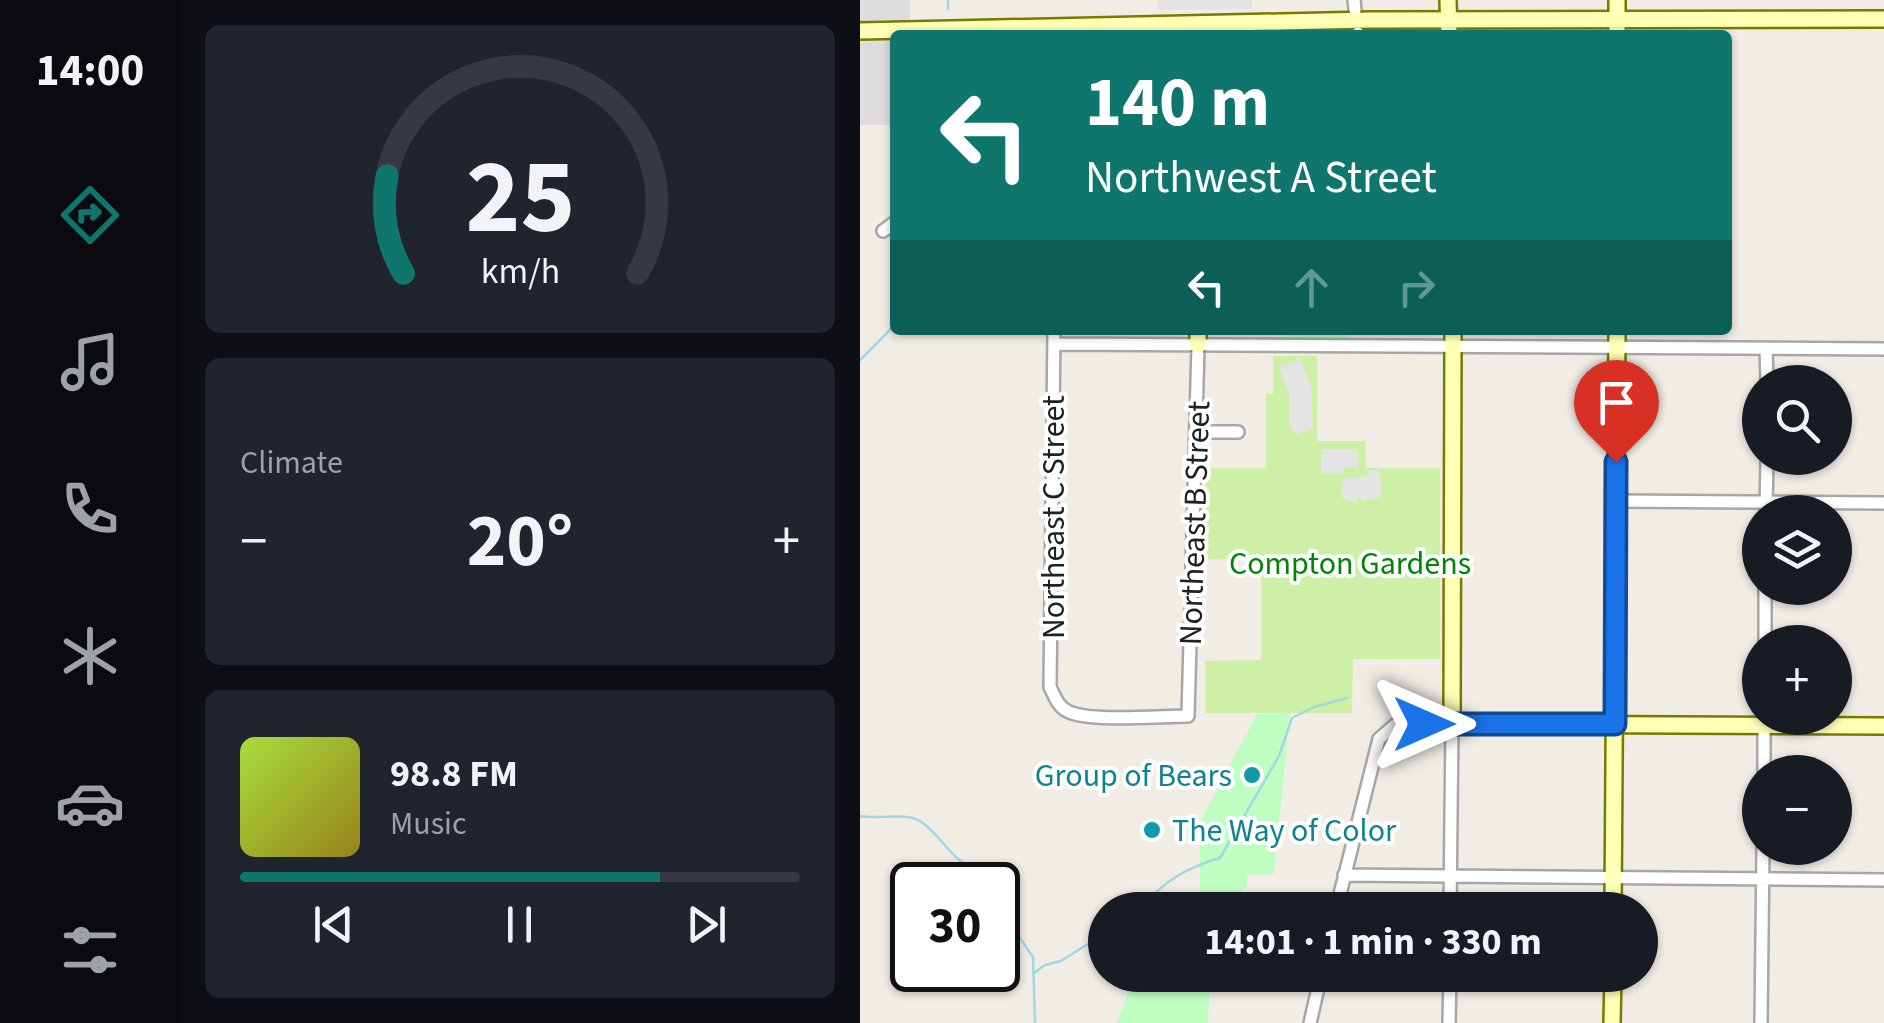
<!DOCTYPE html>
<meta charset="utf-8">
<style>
:root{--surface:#171b24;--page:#20242c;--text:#f1f3f6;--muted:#9ea1a6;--line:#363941;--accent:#0f766e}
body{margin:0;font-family:"Source Sans 3",sans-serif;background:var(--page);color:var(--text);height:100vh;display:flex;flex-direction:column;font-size:38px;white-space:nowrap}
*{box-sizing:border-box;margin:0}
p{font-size:32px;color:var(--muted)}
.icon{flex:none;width:55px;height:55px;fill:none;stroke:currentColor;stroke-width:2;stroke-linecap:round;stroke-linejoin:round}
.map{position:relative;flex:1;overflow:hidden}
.drawer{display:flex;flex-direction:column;gap:25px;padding:25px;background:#0d0f14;width:680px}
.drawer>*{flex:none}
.guide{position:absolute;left:30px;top:30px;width:842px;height:305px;border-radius:10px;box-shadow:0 2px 8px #0004;background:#0f766e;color:#fff;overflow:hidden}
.buttons{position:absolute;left:882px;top:365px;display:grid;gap:20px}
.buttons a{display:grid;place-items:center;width:110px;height:110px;border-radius:50%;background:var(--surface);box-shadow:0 2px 8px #0004;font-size:50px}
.speed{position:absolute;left:30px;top:862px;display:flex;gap:20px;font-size:50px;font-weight:700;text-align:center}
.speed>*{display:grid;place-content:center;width:130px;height:130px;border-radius:50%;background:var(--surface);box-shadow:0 2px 8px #0004;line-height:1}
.speed .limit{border:5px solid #111;border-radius:15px;background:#fff;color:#111}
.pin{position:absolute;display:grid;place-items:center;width:85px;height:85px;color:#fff;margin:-102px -42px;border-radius:50% 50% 50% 0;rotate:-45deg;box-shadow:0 0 10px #0007}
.pin .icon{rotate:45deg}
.me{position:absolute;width:110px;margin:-55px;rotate:90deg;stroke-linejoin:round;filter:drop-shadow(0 0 8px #0008)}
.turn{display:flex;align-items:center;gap:35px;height:210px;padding:0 30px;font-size:45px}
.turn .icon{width:130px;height:130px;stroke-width:2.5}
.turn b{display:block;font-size:70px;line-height:85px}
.lanes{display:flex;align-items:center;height:95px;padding:0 30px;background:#0003;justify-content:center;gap:50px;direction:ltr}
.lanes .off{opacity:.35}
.big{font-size:75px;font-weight:700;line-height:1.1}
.drawer .tile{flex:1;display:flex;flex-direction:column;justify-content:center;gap:15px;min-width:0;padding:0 35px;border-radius:15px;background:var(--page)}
.drawer .dial{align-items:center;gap:0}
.dial svg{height:260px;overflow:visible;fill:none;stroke:var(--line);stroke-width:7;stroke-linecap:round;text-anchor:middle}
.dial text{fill:var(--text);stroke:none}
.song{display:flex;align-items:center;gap:30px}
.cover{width:120px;height:120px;border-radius:15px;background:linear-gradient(135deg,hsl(80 70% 55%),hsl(50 70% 35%))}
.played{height:10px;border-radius:5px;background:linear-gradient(90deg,var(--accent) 75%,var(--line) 75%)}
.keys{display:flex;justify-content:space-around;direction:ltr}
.heat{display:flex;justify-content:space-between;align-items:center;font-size:55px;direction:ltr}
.trip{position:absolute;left:228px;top:892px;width:570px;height:100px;border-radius:50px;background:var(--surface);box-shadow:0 2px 8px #0004;font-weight:700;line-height:100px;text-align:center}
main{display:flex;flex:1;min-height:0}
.tab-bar{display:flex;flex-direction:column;width:180px;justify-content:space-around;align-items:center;background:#090b0e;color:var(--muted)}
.tab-bar .icon{width:70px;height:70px}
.tab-bar .selected{color:var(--accent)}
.tab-bar b{font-size:45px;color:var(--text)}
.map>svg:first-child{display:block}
</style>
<main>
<nav class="tab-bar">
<b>14:00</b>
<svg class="icon selected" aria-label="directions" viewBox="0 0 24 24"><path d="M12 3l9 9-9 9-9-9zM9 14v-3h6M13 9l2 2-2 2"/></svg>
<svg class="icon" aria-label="music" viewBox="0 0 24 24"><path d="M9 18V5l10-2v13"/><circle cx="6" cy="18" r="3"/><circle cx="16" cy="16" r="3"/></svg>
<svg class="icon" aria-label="phone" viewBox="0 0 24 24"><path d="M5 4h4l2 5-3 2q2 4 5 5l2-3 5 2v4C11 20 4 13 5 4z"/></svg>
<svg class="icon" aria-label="climate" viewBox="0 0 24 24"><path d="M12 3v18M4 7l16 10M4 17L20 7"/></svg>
<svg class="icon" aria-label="car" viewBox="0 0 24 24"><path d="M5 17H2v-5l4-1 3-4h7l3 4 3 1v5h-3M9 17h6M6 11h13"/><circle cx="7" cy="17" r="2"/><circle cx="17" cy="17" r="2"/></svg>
<svg class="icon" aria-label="filters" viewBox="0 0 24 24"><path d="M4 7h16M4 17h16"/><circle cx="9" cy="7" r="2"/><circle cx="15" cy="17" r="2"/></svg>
</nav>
<section class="drawer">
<div class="tile dial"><svg viewBox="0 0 100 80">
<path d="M14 69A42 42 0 1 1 86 69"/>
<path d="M14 69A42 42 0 0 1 9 39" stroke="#0f766e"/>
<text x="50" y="56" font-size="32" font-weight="700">25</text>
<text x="50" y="72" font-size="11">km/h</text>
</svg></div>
<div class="tile"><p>Climate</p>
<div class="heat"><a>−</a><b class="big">20°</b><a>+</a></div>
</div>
<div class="tile">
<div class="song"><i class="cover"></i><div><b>98.8 FM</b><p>Music</p></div></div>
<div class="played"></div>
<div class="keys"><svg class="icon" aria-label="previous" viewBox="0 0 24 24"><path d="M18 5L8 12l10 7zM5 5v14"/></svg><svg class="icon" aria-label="pause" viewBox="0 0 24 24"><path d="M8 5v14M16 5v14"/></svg><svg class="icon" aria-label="next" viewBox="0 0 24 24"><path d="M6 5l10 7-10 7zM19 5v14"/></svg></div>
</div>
</section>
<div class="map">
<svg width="1024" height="1023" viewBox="0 0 1024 1023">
<rect width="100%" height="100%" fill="#f1ede5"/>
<path fill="#dedcdd" d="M0,0H50V35H35V125H0Z"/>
<path fill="#cef0a6" d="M413,356H457V441H505L506,468H580V659H493L492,713H345V661L401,660V560L345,559V468H406V394H413Z"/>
<path fill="#beffc1" d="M425,330H490V341H424Z
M430,713L414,874L387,875V887L382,888V910H326L340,890V822L397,714Z
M280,975H350L348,1023H257L270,988Z"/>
<path fill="#e4e4e4" d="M297,0H392V9L297,10Z
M438,356L451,386L453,428L436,435L429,425V394L419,367L435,362Z
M461,449H498V467H483V474H461Z
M508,470H519L522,497L504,501L499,496L496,503L481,497L483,479L507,476Z"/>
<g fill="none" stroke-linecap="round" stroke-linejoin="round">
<path stroke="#a1d7e3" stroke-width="2.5" d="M88,9V0
M0,360L35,325
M0,816C17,819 32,815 48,817C71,820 84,850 103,863C115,871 127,872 135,885
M138,890L158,935L173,957L175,1023
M280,910C302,882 325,868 360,858L419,756L432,718L454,707L487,698
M174,973L185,965L201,961L245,933"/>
<defs>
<path id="street" d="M494,0L495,10
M498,33V35
M23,231L35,222
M194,330L190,687C195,697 198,707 209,712C232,722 300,716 328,716L338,345
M194,344L1024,349
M906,348L907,382
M338,432H378
M756,501L1024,503
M906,512L907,458
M905,642V588
M904,772V718
M484,875L1024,880
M476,910L519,739L535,725L592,724L590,910
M450,1023L461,975
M589,1023L590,975
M901,1023L903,848"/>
<path id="secondary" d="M588,0L589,35
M0,31L510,20L1024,19
M757,35V0
M593,330L592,724L1024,726
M338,345V330
M753,910L757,330
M752,1023L753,975"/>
</defs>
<use href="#street" stroke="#a7a7a7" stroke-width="16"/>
<use href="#secondary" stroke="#757d00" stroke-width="20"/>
<use href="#street" stroke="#fff" stroke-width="11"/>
<use href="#secondary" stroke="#ffffb5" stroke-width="15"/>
</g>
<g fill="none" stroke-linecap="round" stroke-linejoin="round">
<defs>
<path id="route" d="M564,724H755L756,462"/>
</defs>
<use href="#route" stroke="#114b97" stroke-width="25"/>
<use href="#route" stroke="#1a73e8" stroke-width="18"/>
</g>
<g fill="#0f9aa8" stroke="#fff" stroke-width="4">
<circle cx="392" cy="775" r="10"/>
<circle cx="292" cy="830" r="10"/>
</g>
<g text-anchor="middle" stroke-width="8" stroke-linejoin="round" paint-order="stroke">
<g font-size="32" fill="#202020" stroke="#fff">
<text transform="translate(193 517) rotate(-90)" y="11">Northeast C Street</text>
<text transform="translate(334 523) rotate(-88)" y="11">Northeast B Street</text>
</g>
<g font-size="32" fill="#018506" stroke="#fff">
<text x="490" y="574">Compton Gardens</text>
</g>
<g font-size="32" fill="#0d838f" stroke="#fff" text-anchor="end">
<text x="372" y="786">Group of Bears</text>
<text x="312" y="841" text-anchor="start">The Way of Color</text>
</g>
</g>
</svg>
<div class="buttons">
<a><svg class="icon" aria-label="search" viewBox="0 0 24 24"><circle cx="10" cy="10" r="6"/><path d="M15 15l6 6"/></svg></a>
<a><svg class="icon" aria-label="layers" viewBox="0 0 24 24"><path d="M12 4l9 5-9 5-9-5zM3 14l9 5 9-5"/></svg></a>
<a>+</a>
<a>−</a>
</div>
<div class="speed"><div class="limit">30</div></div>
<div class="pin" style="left:756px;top:462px;background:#d93025"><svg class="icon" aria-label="arrive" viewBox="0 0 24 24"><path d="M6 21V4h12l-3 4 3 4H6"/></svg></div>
<svg class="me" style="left:564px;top:724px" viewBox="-20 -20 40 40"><path d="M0-17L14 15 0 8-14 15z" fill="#1a73e8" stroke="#fff" stroke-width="4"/></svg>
<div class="trip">14:01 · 1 min · 330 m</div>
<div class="guide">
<div class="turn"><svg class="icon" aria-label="left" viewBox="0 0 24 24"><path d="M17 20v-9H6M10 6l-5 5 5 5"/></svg><div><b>140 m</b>Northwest A Street</div></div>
<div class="lanes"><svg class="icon" aria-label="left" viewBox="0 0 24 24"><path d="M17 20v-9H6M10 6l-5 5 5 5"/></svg><svg class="icon off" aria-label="ahead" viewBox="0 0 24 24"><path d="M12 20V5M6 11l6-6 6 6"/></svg><svg class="icon off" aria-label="right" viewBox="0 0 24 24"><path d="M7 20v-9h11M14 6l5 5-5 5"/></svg></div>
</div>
</div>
</main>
